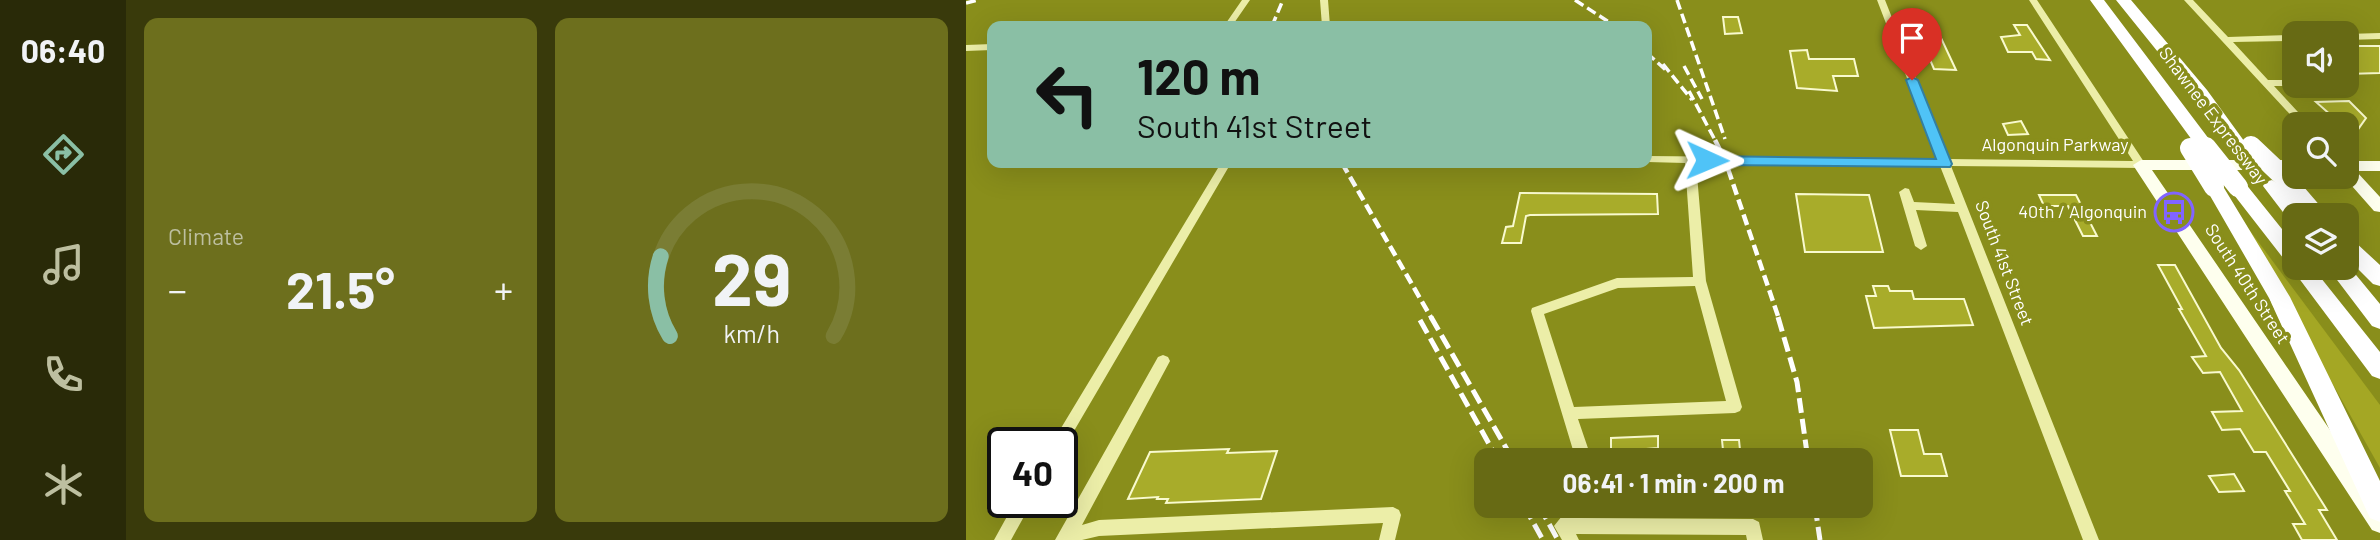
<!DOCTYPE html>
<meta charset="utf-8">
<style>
:root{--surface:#676a14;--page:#6d6f1d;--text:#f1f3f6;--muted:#bdbfa0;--line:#7a7d34;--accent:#8abfa5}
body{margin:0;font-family:Barlow,sans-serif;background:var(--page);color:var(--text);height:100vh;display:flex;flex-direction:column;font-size:26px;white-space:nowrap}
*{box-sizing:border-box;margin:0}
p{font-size:23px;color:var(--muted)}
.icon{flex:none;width:38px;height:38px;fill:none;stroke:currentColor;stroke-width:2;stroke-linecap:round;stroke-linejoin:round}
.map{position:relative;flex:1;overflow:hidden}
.side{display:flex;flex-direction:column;gap:18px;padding:18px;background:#393a0b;width:840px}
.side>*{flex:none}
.hud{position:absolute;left:21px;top:21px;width:665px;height:147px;border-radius:14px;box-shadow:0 7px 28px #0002;background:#8abfa5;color:#111;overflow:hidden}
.controls{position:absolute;left:1316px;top:21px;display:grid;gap:14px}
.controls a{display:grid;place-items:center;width:77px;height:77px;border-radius:14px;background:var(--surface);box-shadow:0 7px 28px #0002;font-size:35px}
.speed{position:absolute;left:21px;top:427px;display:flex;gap:14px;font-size:35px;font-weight:700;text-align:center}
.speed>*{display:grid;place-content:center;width:91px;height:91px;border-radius:50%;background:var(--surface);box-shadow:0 7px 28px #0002;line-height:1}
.speed .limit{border:4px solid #111;border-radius:10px;background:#fff;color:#111}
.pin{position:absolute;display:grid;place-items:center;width:60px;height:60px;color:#fff;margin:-72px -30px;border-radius:50% 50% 50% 0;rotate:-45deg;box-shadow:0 0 7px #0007}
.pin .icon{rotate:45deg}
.me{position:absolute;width:77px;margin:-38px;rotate:91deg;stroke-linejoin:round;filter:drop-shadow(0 0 5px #0008)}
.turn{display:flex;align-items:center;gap:24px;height:147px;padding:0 35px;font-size:32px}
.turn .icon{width:91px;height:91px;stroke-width:2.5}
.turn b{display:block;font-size:49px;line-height:60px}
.big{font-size:52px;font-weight:700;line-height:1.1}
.side .tile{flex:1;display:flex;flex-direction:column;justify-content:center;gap:10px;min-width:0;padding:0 24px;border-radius:14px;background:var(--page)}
.side .dial{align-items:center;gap:0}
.dial svg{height:182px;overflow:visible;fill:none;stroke:var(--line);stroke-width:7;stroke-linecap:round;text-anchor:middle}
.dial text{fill:var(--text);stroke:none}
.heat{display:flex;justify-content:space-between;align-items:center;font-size:38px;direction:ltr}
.side .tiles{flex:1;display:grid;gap:18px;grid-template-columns:repeat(2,1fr)}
.trip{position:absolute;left:508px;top:448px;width:399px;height:70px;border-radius:14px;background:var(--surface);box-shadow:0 7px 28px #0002;font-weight:700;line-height:70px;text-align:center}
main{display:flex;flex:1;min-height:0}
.tab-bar{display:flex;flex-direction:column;width:126px;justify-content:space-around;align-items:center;background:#292a08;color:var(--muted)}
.tab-bar .icon{width:49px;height:49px}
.tab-bar .active{color:var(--accent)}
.tab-bar b{font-size:32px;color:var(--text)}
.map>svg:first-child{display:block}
</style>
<main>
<nav class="tab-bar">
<b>06:40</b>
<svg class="icon active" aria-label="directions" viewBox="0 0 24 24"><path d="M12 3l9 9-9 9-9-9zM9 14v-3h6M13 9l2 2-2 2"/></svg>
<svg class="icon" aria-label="music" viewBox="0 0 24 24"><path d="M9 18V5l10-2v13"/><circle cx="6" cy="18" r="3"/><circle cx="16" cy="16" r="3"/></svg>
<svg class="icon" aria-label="phone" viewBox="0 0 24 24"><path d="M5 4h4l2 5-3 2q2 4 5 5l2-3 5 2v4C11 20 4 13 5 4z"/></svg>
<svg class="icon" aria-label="climate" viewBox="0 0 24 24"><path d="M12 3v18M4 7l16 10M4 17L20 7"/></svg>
</nav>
<section class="side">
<div class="tiles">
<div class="tile"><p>Climate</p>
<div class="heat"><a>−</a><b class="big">21.5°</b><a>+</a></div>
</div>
<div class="tile dial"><svg viewBox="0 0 100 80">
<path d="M14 69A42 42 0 1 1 86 69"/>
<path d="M14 69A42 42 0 0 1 10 34" stroke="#8abfa5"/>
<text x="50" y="56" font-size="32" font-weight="700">29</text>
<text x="50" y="72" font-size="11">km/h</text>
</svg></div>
</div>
</section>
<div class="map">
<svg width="1414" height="540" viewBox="0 0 1414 540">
<rect width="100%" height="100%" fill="#898e1b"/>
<path fill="#a4a724" d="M1270,212L1414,405V468Z"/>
<path fill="#a8ac2a" stroke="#f9face" stroke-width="2" d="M757,17H772L776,33L759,34Z
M954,23H968L990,70L968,69L959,48H963Z
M1048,25H1061L1084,60L1070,59L1066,52H1042L1035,37L1054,35Z
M1381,46H1414V73L1381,74Z
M841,50L843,59H888L892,76H867L871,91L831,88L824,51Z
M1383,101L1400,118L1381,145V124H1375L1350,102Z
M1055,121L1062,134L1042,135L1037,124Z
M554,193L691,194L692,214L564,215L560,216L555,243H536L540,227L547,226Z
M830,194L903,195L917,252H839Z
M1073,195H1110L1131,236H1117L1102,206H1078Z
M1192,265H1209L1255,348L1273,370L1361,510H1353L1371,540H1336L1327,524H1339L1319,491H1324L1300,452H1288L1274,429L1256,430L1246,412L1276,411L1254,372L1237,373L1226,357L1240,356L1213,309H1216Z
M907,286H922L924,291H946L948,299H998L1007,325L908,328L900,296H910Z
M924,430H952L958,454H975L981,476H935Z
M692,436V448L681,449V460H645V438Z
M756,440H773L775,460H758Z
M263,449L261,453L311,451L295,499L200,503L202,499H191L192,497L162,499L184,452Z
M1268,474L1278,491L1253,492L1243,476Z"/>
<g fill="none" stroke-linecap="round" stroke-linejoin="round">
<path fill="#eceea8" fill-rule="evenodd" d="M276,0H284L266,26H258Z
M354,0H362L364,26H356Z
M911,0H919L982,159L1167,161L1063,0H1071L1180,165L1175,168L985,166L1133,540H1117L992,212L950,210L961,246L955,250L949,246L933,192L939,188L943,189L948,202L989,204L974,166L730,163L740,281L776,407L774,411L769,413L612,419L626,460H610L565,311L566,308L651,278L727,277L719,163L681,162V156L972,159ZM729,286L760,401L608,407L578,314L652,288Z
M1218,0H1227L1262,37L1323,35L1328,38V46L1321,41L1267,42L1302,80H1328V86H1308L1343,124H1333Z
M1414,33V39L1381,40V34Z
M26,44V50L0,51V45Z
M255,163H265L98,448H96V443H86Z
M197,355L202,357L204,361L116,525L133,520L427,507L433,510L435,515L429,540H413L417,523L133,536L116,540H89L192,357Z
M49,502H66L45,540H28Z
M604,506H622L613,518L787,519L793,522L797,540H781L780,535L610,534L613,540H596L588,526Z"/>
<path fill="#feffee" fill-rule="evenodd" d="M1175,160H1328V170H1186L1414,503V533L1406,530L1167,165Z
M1381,161H1414V171H1390L1414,197V212L1408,211L1378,177H1381Z"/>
<path fill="#fff" fill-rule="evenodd" d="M1124,0H1138L1246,143L1249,147L1246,151H1234Z
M1150,0H1165L1241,90L1281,145L1278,149H1266L1229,98Z
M1324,177L1331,179L1362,215H1341L1334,207L1340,215H1328V221L1323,220L1297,186L1299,182L1306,180L1317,187L1315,183L1317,179Z
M1248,181L1255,183L1324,297L1414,481V522L1404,518L1303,298L1239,187L1241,183Z
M1272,181L1279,183L1328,244V268H1347L1414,352V379L1406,376L1329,273L1327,265L1321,263L1265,191L1263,187L1265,183Z
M1381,239L1388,241L1414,265V286L1407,284L1381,258Z
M1381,264L1414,304V329L1406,326L1362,268H1381Z"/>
<path stroke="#fff" stroke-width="3.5" stroke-dasharray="10 4.5" stroke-linecap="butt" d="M609,0L649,26
M711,0L759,139
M0,3L12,0
M306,26L317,0
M681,53L702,72
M697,64L726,100
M718,66L736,99
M723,91L750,142"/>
<path stroke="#fff" stroke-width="4.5" stroke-dasharray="11 5" stroke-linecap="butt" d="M749,140L759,160L813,319
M376,163L466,319"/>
<path stroke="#fff" stroke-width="5" stroke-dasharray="15 6" stroke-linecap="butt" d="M465,317L547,460
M812,317L831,382L842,460
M454,320L532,460
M558,506L577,540
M573,506L592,540
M849,506L854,540"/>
<path stroke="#fff" stroke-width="20" d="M1285,146L1324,183
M1240,147L1272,187
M1224,148L1248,187"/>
</g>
<path fill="#4fc3f7" stroke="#337fa1" stroke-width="2" d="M946,77L952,80L986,164L984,167L741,165L735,160L741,156L970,159L940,80Z"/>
<defs>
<symbol id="bus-ring" viewBox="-11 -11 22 22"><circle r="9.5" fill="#898e1b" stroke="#8164ff" stroke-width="1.5"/><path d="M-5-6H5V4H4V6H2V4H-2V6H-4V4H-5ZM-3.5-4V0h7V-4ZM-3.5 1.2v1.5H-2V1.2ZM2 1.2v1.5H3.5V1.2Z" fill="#8164ff"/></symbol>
</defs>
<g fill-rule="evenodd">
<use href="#bus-ring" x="1186" y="190" width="44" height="44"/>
</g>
<g text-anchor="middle" stroke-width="7" stroke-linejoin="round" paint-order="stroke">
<g font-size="18" fill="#fff" stroke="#898e1b">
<text transform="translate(1247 116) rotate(53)" y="6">Shawnee Expressway</text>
<text x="1089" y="151">Algonquin Parkway</text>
<text transform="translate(1038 263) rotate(69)" y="6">South 41st Street</text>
<text transform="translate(1281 284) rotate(57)" y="6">South 40th Street</text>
</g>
<g font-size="18" fill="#fff" stroke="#898e1b" text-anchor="end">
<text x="1181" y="218">40th / Algonquin</text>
</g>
</g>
</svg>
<div class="controls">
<a><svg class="icon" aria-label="sound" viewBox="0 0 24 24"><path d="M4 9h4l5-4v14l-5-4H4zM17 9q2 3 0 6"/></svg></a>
<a><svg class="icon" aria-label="search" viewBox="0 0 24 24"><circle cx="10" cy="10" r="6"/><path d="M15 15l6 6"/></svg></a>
<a><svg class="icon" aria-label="layers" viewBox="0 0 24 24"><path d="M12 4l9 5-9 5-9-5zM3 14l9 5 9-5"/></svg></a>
</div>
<div class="speed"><div class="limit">40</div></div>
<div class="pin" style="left:946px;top:80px;background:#d93025"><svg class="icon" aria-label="arrive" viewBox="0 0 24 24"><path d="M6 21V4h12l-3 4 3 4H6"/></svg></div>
<svg class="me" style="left:741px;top:160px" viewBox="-20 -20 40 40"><path d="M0-17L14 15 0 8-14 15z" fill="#4fc3f7" stroke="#fff" stroke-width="4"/></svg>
<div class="trip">06:41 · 1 min · 200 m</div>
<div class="hud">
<div class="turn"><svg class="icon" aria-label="left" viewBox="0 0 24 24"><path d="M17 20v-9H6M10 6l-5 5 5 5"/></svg><div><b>120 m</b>South 41st Street</div></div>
</div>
</div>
</main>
